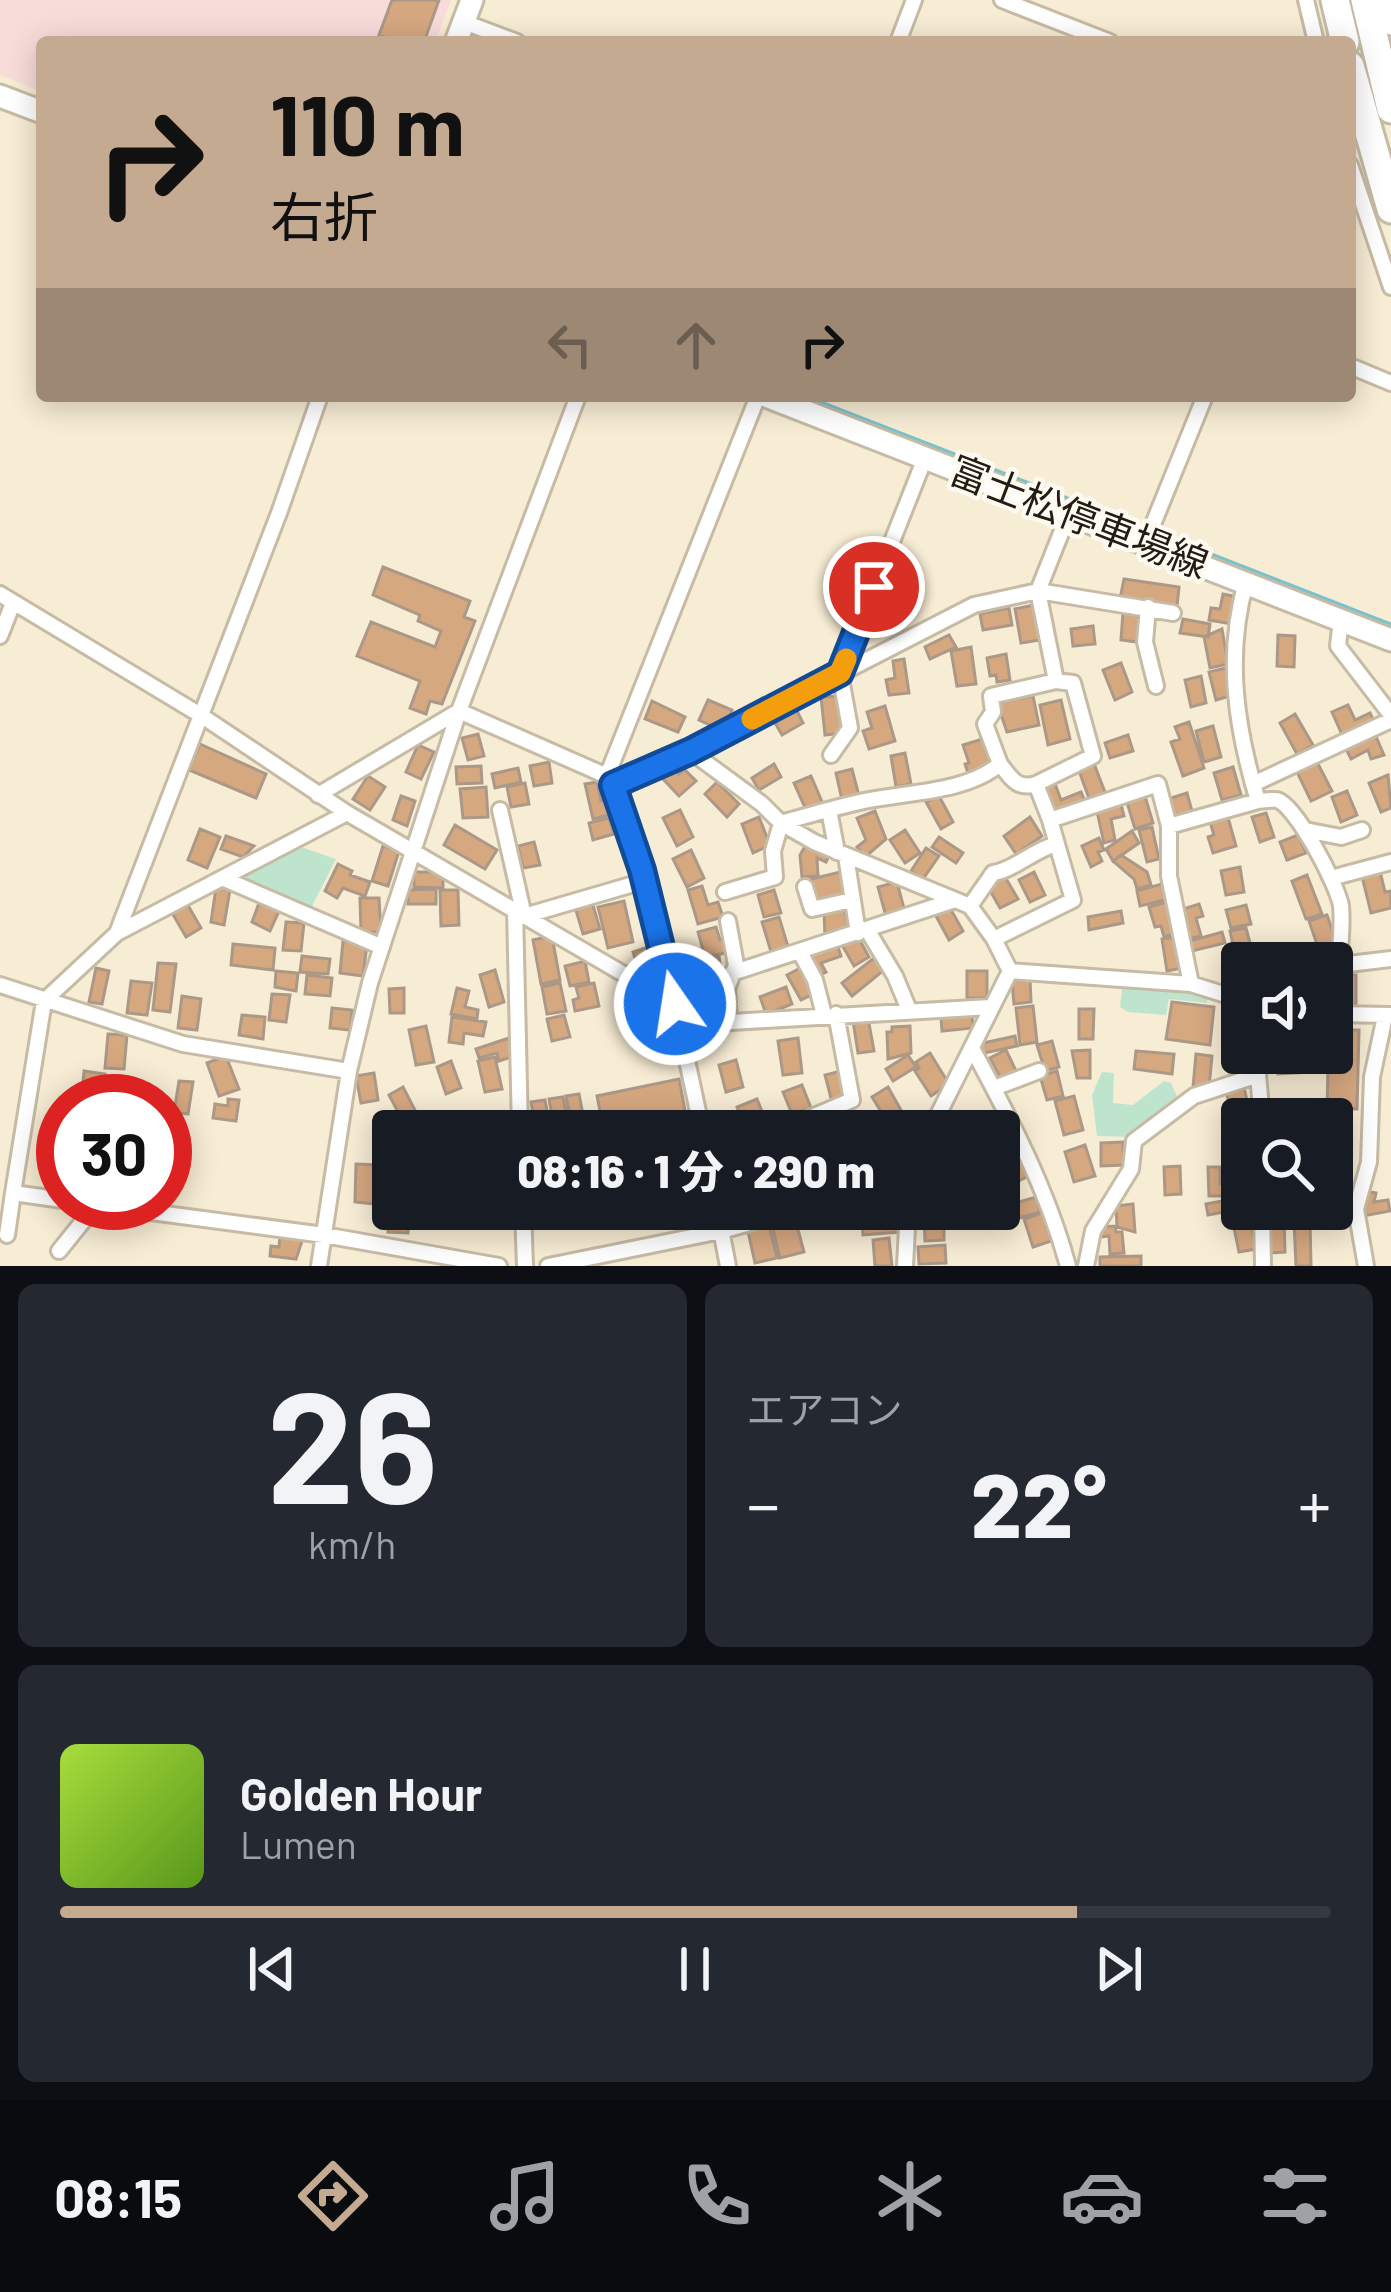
<!DOCTYPE html>
<html lang="ja">
<meta charset="utf-8">
<style>
:root{--surface:#171b24;--page:#242831;--text:#f1f3f6;--muted:#9ea1a6;--line:#363941;--accent:#c5aa92}
body{margin:0;font-family:Barlow,"Noto Sans JP",sans-serif;background:var(--page);color:var(--text);height:100vh;display:flex;flex-direction:column;font-size:45px;white-space:nowrap}
*{box-sizing:border-box;margin:0}
p{font-size:39px;color:var(--muted)}
.icon{flex:none;width:66px;height:66px;fill:none;stroke:currentColor;stroke-width:2;stroke-linecap:round;stroke-linejoin:round}
.map{position:relative;height:1266px;overflow:hidden}
.details{display:flex;flex-direction:column;gap:18px;padding:18px;background:#0d0f14;flex:1}
.details>*{flex:none}
.guide{position:absolute;left:36px;top:36px;width:1320px;height:366px;border-radius:12px;box-shadow:0 6px 30px #0003;background:#c5aa92;color:#111;overflow:hidden}
.tools{position:absolute;left:1221px;top:942px;display:grid;gap:24px}
.tools a{display:grid;place-items:center;width:132px;height:132px;border-radius:12px;background:var(--surface);box-shadow:0 6px 30px #0003;font-size:60px}
.speed{position:absolute;left:36px;top:1074px;display:flex;gap:24px;font-size:60px;font-weight:700;text-align:center}
.speed>*{display:grid;place-content:center;width:156px;height:156px;border-radius:50%;background:var(--surface);box-shadow:0 6px 30px #0003;line-height:1}
.speed .limit{border:18px solid #d22;background:#fff;color:#111}
.pin{position:absolute;display:grid;place-items:center;width:102px;height:102px;color:#fff;margin:-51px;border:6px solid #fff;border-radius:50%;box-shadow:0 3px 12px #0007}
.me{position:absolute;width:132px;margin:-66px;rotate:347deg;stroke-linejoin:round;filter:drop-shadow(0 0 9px #0008)}
.turn{display:flex;align-items:center;gap:42px;height:252px;padding:0 36px;font-size:54px}
.turn .icon{width:156px;height:156px;stroke-width:2.5}
.turn b{display:block;font-size:84px;line-height:102px}
.lanes{display:flex;align-items:center;height:114px;padding:0 36px;background:#0003;justify-content:center;gap:60px;direction:ltr}
.lanes .off{opacity:.35}
.big{font-size:90px;font-weight:800;line-height:1.1}
.details .widget{flex:1;display:flex;flex-direction:column;justify-content:center;gap:18px;min-width:0;padding:0 42px;border-radius:18px;background:var(--page)}
.details .dial{align-items:center;gap:0}
.dial b{font-size:156px;line-height:1}
.song{display:flex;align-items:center;gap:36px}
.cover{width:144px;height:144px;border-radius:18px;background:linear-gradient(135deg,hsl(80 70% 55%),hsl(90 70% 35%))}
.played{height:12px;border-radius:6px;background:linear-gradient(90deg,var(--accent) 80%,var(--line) 80%)}
.keys{display:flex;justify-content:space-around;direction:ltr}
.heat{display:flex;justify-content:space-between;align-items:center;font-size:66px;direction:ltr}
.details .tiles{flex:1;display:grid;gap:18px;grid-template-columns:1fr 1fr}
.widget:last-child{grid-column:span 2}
.trip{position:absolute;left:372px;top:1110px;width:648px;height:120px;border-radius:12px;background:var(--surface);box-shadow:0 6px 30px #0003;font-weight:800;line-height:120px;text-align:center}
.tab-bar{display:flex;height:192px;justify-content:space-around;align-items:center;background:#090b0e;color:var(--muted)}
.tab-bar .icon{width:84px;height:84px}
.tab-bar .selected{color:var(--accent)}
.tab-bar b{font-size:54px;color:var(--text)}
.map>svg:first-child{display:block}
</style>
<div class="map">
<svg width="1391" height="1266" viewBox="0 0 1391 1266">
<rect width="100%" height="100%" fill="#f7ecd4"/>
<path fill="#f7dcda" d="M0,0H451L435,42H42V92L0,75Z"/>
<path fill="#bfe4ce" d="M298,846L336,859L310,910L239,878Z
M1123,981L1189,987L1209,993L1207,1003L1169,999L1166,1015L1128,1012L1120,1007Z
M1102,1072L1114,1073L1113,1103L1133,1105L1164,1081L1171,1083L1179,1101L1133,1137L1097,1136L1092,1095Z"/>
<g fill="none" stroke-linecap="round" stroke-linejoin="round">
<path stroke="#78c2d0" stroke-width="4.5" d="M804,396L1145,529
M1156,533L1391,625"/>
</g>
<path fill="#d6a880" stroke="#ac9887" stroke-width="3" d="M392,0H439L424,42H397L379,35Z
M383,567L470,601L464,617L475,621L442,704L430,701L426,714L410,708L420,681L357,656L371,622L435,647L441,631L418,621L420,615L373,595Z
M1124,579L1179,587L1177,607L1120,599Z
M1223,594L1238,597L1232,624L1209,620L1211,608L1220,609Z
M1034,605L1040,640L1021,643L1015,609Z
M1009,608L1012,625L983,630L980,614Z
M1123,612L1139,613L1137,642L1121,640Z
M1183,619L1210,624L1208,637L1180,633Z
M1093,626L1095,644L1073,646L1071,629Z
M1222,629L1228,664L1210,668L1204,637Z
M949,635L956,647L930,659L925,647Z
M1278,635L1295,636L1294,667L1277,666Z
M971,647L976,684L957,686L951,651Z
M1006,654L1010,680L997,682L996,675L990,676L987,658Z
M904,659L909,693L889,695L886,680L895,678L893,661Z
M1121,663L1132,692L1115,700L1103,670Z
M1226,668L1233,695L1216,700L1209,672Z
M1201,676L1206,703L1191,707L1185,680Z
M839,696L844,733L825,735L821,697Z
M1033,696L1039,725L1007,732L997,703Z
M708,700L732,710L723,731L699,720Z
M1061,700L1070,739L1048,745L1040,705Z
M652,701L685,717L678,732L645,719Z
M1348,705L1355,720L1370,713L1376,726L1344,739L1332,712Z
M885,706L895,741L869,749L863,731L872,728L867,712Z
M796,709L803,723L782,735L774,721Z
M1295,714L1313,745L1297,754L1280,723Z
M1189,722L1204,768L1183,776L1171,742L1180,739L1175,727Z
M1213,726L1221,757L1204,762L1196,731Z
M1374,732L1384,755L1371,759L1368,750L1351,759L1345,747Z
M478,734L484,756L468,760L462,738Z
M1128,735L1133,751L1110,758L1105,743Z
M982,739L991,766L968,773L965,764L969,763L963,745Z
M200,744L266,774L256,798L189,770Z
M418,745L434,752L421,779L406,772Z
M905,753L911,784L896,787L891,756Z
M1316,760L1332,791L1311,801L1296,770Z
M1093,761L1106,795L1090,801L1078,768Z
M549,762L552,783L534,786L530,766Z
M774,764L781,777L759,790L752,778Z
M481,766L482,783L457,784L456,767Z
M673,767L679,774L684,769L696,781L679,796L662,778Z
M1233,767L1241,795L1222,800L1214,773Z
M518,768L521,782L495,788L492,774Z
M852,769L859,796L842,800L836,773Z
M1388,775L1391,808L1381,812L1369,783Z
M368,776L385,787L370,810L353,799Z
M811,776L823,804L807,812L794,783Z
M1054,781L1061,800L1081,792L1086,804L1054,816L1042,786Z
M597,782L601,801L610,799L613,814L593,819L585,784Z
M717,782L739,804L727,817L705,794Z
M525,783L529,804L511,807L507,787Z
M486,787L488,817L463,818L460,789Z
M1347,791L1357,815L1341,822L1332,797Z
M1144,793L1153,823L1135,829L1126,799Z
M1187,793L1193,815L1174,821L1168,799Z
M401,796L415,801L407,826L393,820Z
M939,796L953,822L941,829L926,802Z
M1120,801L1124,816L1111,819L1115,840L1104,843L1096,807Z
M680,810L693,837L677,846L663,818Z
M875,811L886,839L865,857L857,847L866,840L857,818Z
M1266,813L1274,837L1260,842L1252,817Z
M1227,814L1236,846L1213,853L1208,837L1214,835L1209,819Z
M759,817L770,845L753,853L742,824Z
M1030,817L1042,836L1016,854L1004,836Z
M609,818L614,834L593,840L589,823Z
M455,825L497,850L485,869L444,845Z
M1152,827L1159,859L1147,862L1139,830Z
M200,829L220,837L207,868L188,860Z
M905,830L920,853L905,863L890,840Z
M1132,831L1139,843L1113,861L1106,849Z
M1298,835L1306,853L1287,860L1280,842Z
M226,836L254,846L243,857L221,849Z
M939,837L963,853L956,863L932,847Z
M1099,838L1104,850L1098,852L1102,861L1091,867L1082,846Z
M534,842L540,865L523,868L518,846Z
M383,846L399,851L388,886L372,881Z
M817,846L831,852L826,862L817,858L818,876L802,877L800,855L804,848Z
M926,848L939,856L923,879L911,871Z
M691,850L704,878L687,887L673,859Z
M1121,855L1147,872L1151,885L1137,889L1134,879L1113,861Z
M338,864L352,871L350,875L370,882L365,896L343,888L337,898L325,891Z
M1240,867L1244,892L1226,895L1221,871Z
M1379,867L1385,892L1391,891V908L1371,913L1361,872Z
M414,872H443V888L414,887Z
M840,872L846,897L816,904L811,879Z
M1034,872L1045,895L1030,902L1019,880Z
M1307,875L1322,914L1306,919L1292,881Z
M1005,877L1018,899L1000,908L988,887Z
M897,882L906,916L887,920L878,887Z
M1165,883L1169,899L1140,906L1137,891Z
M702,886L708,905L718,902L723,917L698,924L688,890Z
M216,888L230,890L224,925L211,922Z
M436,889V904H408V890Z
M440,890H458L459,925L441,926Z
M774,890L781,913L764,917L758,895Z
M360,898H379L381,932H361Z
M624,901L633,942L608,948L598,907Z
M1170,901L1179,932L1164,937L1161,926L1155,927L1149,907Z
M186,902L201,928L186,937L171,911Z
M592,902L600,929L583,934L575,907Z
M259,903L279,911L270,931L252,922Z
M1199,904L1203,916L1196,918L1201,936L1189,939L1180,910Z
M843,905L850,930L825,937L824,910Z
M1246,905L1251,924L1231,928L1226,910Z
M950,908L963,931L949,940L936,916Z
M1121,911L1123,923L1089,930L1088,917Z
M1327,915L1338,947L1320,953L1309,921Z
M779,917L789,950L772,955L762,922Z
M286,922L304,923L301,951L283,950Z
M716,927L720,940L727,938L731,952L705,957L698,932Z
M1246,928L1253,954L1236,958L1230,931Z
M1222,932L1225,943L1192,951L1190,941Z
M552,936L560,980L541,984L533,940Z
M858,937L869,957L854,966L842,945Z
M1177,937L1182,968L1167,971L1162,939Z
M343,941L367,944L363,976L340,973Z
M233,944L275,948L273,970L231,965Z
M837,944L841,956L821,963L826,972L816,977L804,955Z
M652,946L660,975L642,980L633,952Z
M302,956L330,959L328,974L300,972Z
M719,956L723,991L690,1000L687,990L708,984L703,960Z
M874,958L884,970L852,996L842,983Z
M585,961L589,982L570,986L565,966Z
M158,963L176,964L170,1012L153,1010Z
M802,967L815,993L801,1000L787,975Z
M96,968L109,971L102,1004L89,1002Z
M495,970L504,1002L489,1007L480,975Z
M276,971L298,973L296,991L275,987Z
M967,971H987V998H967Z
M307,975L332,978L330,996L305,994Z
M1341,975H1356V1005L1342,1006Z
M1030,979L1031,1002L1014,1004L1012,981Z
M131,981L152,983L147,1015L127,1013Z
M560,983L566,1011L547,1014L542,987Z
M594,983L599,1006L575,1011L573,1000L579,998L576,987Z
M786,987L792,1004L766,1014L760,997Z
M404,988V1013H390L389,989Z
M457,988L469,991L465,1007L478,1010L477,1019L451,1014Z
M272,994L290,995L286,1022L269,1020Z
M182,996L201,999L197,1030L178,1028Z
M1172,1002L1214,1007L1210,1045L1166,1039Z
M1033,1006L1037,1042L1020,1045L1016,1008Z
M332,1008L352,1010L350,1030L330,1028Z
M1079,1009H1094L1093,1039H1079Z
M242,1015L265,1017L263,1039L239,1035Z
M564,1015L570,1037L552,1041L547,1019Z
M972,1015L973,1028L942,1031L941,1018Z
M452,1017L486,1022L483,1036L464,1033L463,1044L449,1042Z
M868,1018L874,1051L858,1053L853,1021Z
M426,1026L434,1062L416,1065L409,1030Z
M910,1026L911,1053L888,1059L887,1032H892V1027Z
M1336,1030H1359L1357,1109L1327,1108L1328,1067L1336,1068Z
M108,1034L127,1035L124,1069L105,1068Z
M1015,1036L1017,1046L980,1054L979,1044Z
M509,1038L514,1056L499,1061L497,1053L479,1058L476,1049Z
M798,1038L802,1073L783,1075L778,1041Z
M1052,1041L1059,1067L1045,1071L1037,1045Z
M1006,1050L1017,1073L1002,1081L990,1058Z
M1090,1050V1078H1077L1072,1051Z
M1136,1051L1174,1054L1172,1074L1134,1069Z
M930,1053L949,1084L931,1096L915,1071L919,1068L916,1062Z
M1278,1053H1310L1311,1072L1278,1074Z
M1196,1054L1212,1056L1209,1088L1193,1087Z
M908,1055L916,1067L893,1081L886,1069Z
M226,1056L239,1089L219,1096L207,1063Z
M495,1057L502,1089L485,1092L478,1061Z
M736,1060L743,1087L726,1092L719,1065Z
M451,1061L461,1088L446,1094L437,1067Z
M84,1071L105,1074L102,1096L82,1093Z
M841,1071L848,1097L832,1102L825,1075Z
M1057,1071L1063,1096L1047,1100L1040,1076Z
M374,1073L378,1100L361,1103L356,1076Z
M120,1078L134,1079L131,1099L104,1096L106,1083L119,1084Z
M679,1079L689,1131H604L597,1096Z
M179,1081L193,1082L188,1114L174,1112Z
M802,1085L811,1108L792,1114L783,1092Z
M403,1087L417,1114L403,1121L389,1095Z
M888,1087L902,1112L887,1121L872,1097Z
M1244,1087L1250,1114L1233,1118L1226,1092Z
M579,1094L585,1125L572,1128L566,1096Z
M1074,1096L1083,1130L1064,1135L1055,1101Z
M563,1097L569,1129L555,1131L549,1099Z
M228,1099L239,1100L236,1121L213,1118L215,1104L228,1106Z
M757,1099L767,1124L746,1131L737,1107Z
M545,1100L551,1131H536L531,1102Z
M1242,1125V1163L1226,1165L1225,1153L1232,1152L1230,1126Z
M1123,1142L1124,1165L1101,1166V1143Z
M1085,1145L1095,1176L1074,1182L1065,1152Z
M1022,1155L1032,1174L1011,1185L1001,1165Z
M356,1164L378,1165L375,1204L355,1202Z
M1180,1166L1181,1194L1165,1195L1164,1167Z
M1208,1167H1220V1184H1228L1229,1196H1209Z
M1365,1191L1376,1193L1374,1202L1388,1200L1390,1211L1363,1216Z
M1036,1197L1040,1212L998,1224L995,1209Z
M1238,1198L1239,1209L1208,1215L1206,1204Z
M390,1202L393,1209H410L408,1233L388,1232Z
M1133,1204L1135,1232L1117,1227L1116,1206Z
M884,1209L885,1220L899,1218L900,1232L863,1235L861,1211Z
M944,1213V1240L925,1241L924,1214Z
M1042,1213L1051,1241L1033,1247L1024,1219Z
M794,1215L804,1252L780,1258L771,1221Z
M1284,1218L1285,1252L1268,1253L1267,1219Z
M1310,1220L1311,1266H1296L1294,1221Z
M768,1222L777,1258L755,1263L747,1227Z
M1251,1224L1256,1249L1239,1252L1234,1228Z
M1115,1226L1116,1232H1122L1124,1253L1110,1254L1109,1236L1100,1237L1099,1227Z
M280,1236L303,1238L296,1259L270,1256L271,1246L279,1247Z
M889,1238L892,1266H875L873,1240Z
M945,1245L946,1263L919,1264L918,1247Z
M1141,1256V1266H1100V1257Z"/>
<g fill="none" stroke-linecap="round" stroke-linejoin="round">
<defs>
<path id="street" d="M1002,0L1110,42
M1306,0L1316,42
M464,22L517,42
M898,42L914,0
M1350,165L1391,287
M1350,366L1391,383
M1145,544L1205,396
M0,594L202,716L347,813L694,1015L714,1023L991,1007
M1148,607L1145,642L1156,686
M1341,619L1338,646L1391,715
M0,636L13,603
M1056,681L1038,591L1173,613
M459,711L607,776L613,785C651,899 678,1014 702,1131
M690,751L762,804L781,823L814,842L970,906L994,939L1010,971
M831,755L850,728L840,673L925,458
M1000,764L985,724L993,712L991,696L1056,681L1073,683L1093,756L1036,784
M607,776L758,396
M1253,784L1391,720
M613,785L690,751L974,605L1038,591L1069,513
M318,795L459,711
M1258,801C1260,801 1275,799 1277,800C1296,805 1338,886 1341,906C1343,924 1340,945 1339,964
M500,810L524,916L644,881
M829,810L837,852
M781,823C809,815 836,807 864,801C906,792 966,793 1000,764C1011,778 1017,790 1036,784L1050,820L1158,784L1169,826V876L1191,984
M1169,826L1258,801C1236,728 1225,656 1246,582
M1305,830L1341,837L1362,830
M846,856L858,933
M222,878L382,947
M1331,878L1391,862
M805,887L812,909L852,900
M725,892L775,877L773,851L781,823
M970,906L993,873C1012,871 1034,850 1056,844
M515,909L520,1131
M728,921L736,965L727,989L729,1022
M868,931L895,976L909,1010
M117,933L279,513L320,396
M994,939L1073,900L1050,820
M800,952L815,980L824,1015
M1332,966L1391,959
M732,973L955,900
M0,985L183,1044L349,1071
M1332,1014L1391,1015
M973,1050C1011,1120 1047,1189 1068,1266
M994,1088L1039,1071
M1262,1119L1258,1075L1263,1053
M779,1131L852,1100L836,1014
M930,1131L1010,971L1191,984L1242,1000
M63,1200L13,1193L44,1001L117,933L347,813
M83,1203L324,1235L499,1266
M523,1209L525,1266
M717,1209L728,1266
M1262,1209L1263,1266
M7,1235L13,1193
M59,1251L96,1205
M319,1266L349,1071L370,983L459,711L578,396
M548,1266L721,1231L800,1209
M905,1266L908,1209
M1086,1266L1093,1231L1131,1169L1134,1141L1194,1096L1258,1075
M1366,1266L1356,1209L1369,1162L1372,1077L1385,1016"/>
<path id="secondary" d="M1386,0L1391,24
M456,42L472,0
M0,96L42,112
M766,396L1391,640"/>
<path id="highway" d="M1335,0L1345,42
M1365,0L1391,109
M1350,66L1391,209"/>
</defs>
<use href="#street" stroke="#c6bba4" stroke-width="20"/>
<use href="#secondary" stroke="#c6bba4" stroke-width="27"/>
<use href="#highway" stroke="#c6bba4" stroke-width="33"/>
<use href="#street" stroke="#fff" stroke-width="14"/>
<use href="#secondary" stroke="#fff" stroke-width="21"/>
<use href="#highway" stroke="#fff" stroke-width="27"/>
</g>
<g fill="none" stroke-linecap="round" stroke-linejoin="round">
<defs>
<path id="route" d="M675,1004L642,870L613,785L691,751L840,673L874,587"/>
</defs>
<use href="#route" stroke="#114b97" stroke-width="30"/>
<use href="#route" stroke="#1a73e8" stroke-width="21"/>
<path stroke="#f59e0b" stroke-width="21" d="M752,719L840,673L846,659"/>
</g>
<g text-anchor="middle" stroke-width="9" stroke-linejoin="round" paint-order="stroke">
<g font-size="39" fill="#211d14" stroke="#fffaf1">
<text transform="translate(1079 517) rotate(21)" y="14">富士松停車場線</text>
</g>
</g>
</svg>
<div class="tools">
<a><svg class="icon" aria-label="sound" viewBox="0 0 24 24"><path d="M4 9h4l5-4v14l-5-4H4zM17 9q2 3 0 6"/></svg></a>
<a><svg class="icon" aria-label="search" viewBox="0 0 24 24"><circle cx="10" cy="10" r="6"/><path d="M15 15l6 6"/></svg></a>
</div>
<div class="speed"><div class="limit">30</div></div>
<div class="pin" style="left:874px;top:587px;background:#d93025"><svg class="icon" aria-label="arrive" viewBox="0 0 24 24"><path d="M6 21V4h12l-3 4 3 4H6"/></svg></div>
<svg class="me" style="left:675px;top:1004px" viewBox="-20 -20 40 40"><circle r="17" fill="#1a73e8" stroke="#fff" stroke-width="3"/><path d="M0-11L8 9 0 5-8 9z" fill="#fff"/></svg>
<div class="trip">08:16 · 1 分 · 290 m</div>
<div class="guide">
<div class="turn"><svg class="icon" aria-label="right" viewBox="0 0 24 24"><path d="M7 20v-9h11M14 6l5 5-5 5"/></svg><div><b>110 m</b>右折</div></div>
<div class="lanes"><svg class="icon off" aria-label="left" viewBox="0 0 24 24"><path d="M17 20v-9H6M10 6l-5 5 5 5"/></svg><svg class="icon off" aria-label="ahead" viewBox="0 0 24 24"><path d="M12 20V5M6 11l6-6 6 6"/></svg><svg class="icon" aria-label="right" viewBox="0 0 24 24"><path d="M7 20v-9h11M14 6l5 5-5 5"/></svg></div>
</div>
</div>
<section class="details">
<div class="tiles">
<div class="widget dial"><b>26</b><p>km/h</p></div>
<div class="widget"><p>エアコン</p>
<div class="heat"><a>−</a><b class="big">22°</b><a>+</a></div>
</div>
<div class="widget">
<div class="song"><i class="cover"></i><div><b>Golden Hour</b><p>Lumen</p></div></div>
<div class="played"></div>
<div class="keys"><svg class="icon" aria-label="previous" viewBox="0 0 24 24"><path d="M18 5L8 12l10 7zM5 5v14"/></svg><svg class="icon" aria-label="pause" viewBox="0 0 24 24"><path d="M8 5v14M16 5v14"/></svg><svg class="icon" aria-label="next" viewBox="0 0 24 24"><path d="M6 5l10 7-10 7zM19 5v14"/></svg></div>
</div>
</div>
</section>
<nav class="tab-bar">
<b>08:15</b>
<svg class="icon selected" aria-label="directions" viewBox="0 0 24 24"><path d="M12 3l9 9-9 9-9-9zM9 14v-3h6M13 9l2 2-2 2"/></svg>
<svg class="icon" aria-label="music" viewBox="0 0 24 24"><path d="M9 18V5l10-2v13"/><circle cx="6" cy="18" r="3"/><circle cx="16" cy="16" r="3"/></svg>
<svg class="icon" aria-label="phone" viewBox="0 0 24 24"><path d="M5 4h4l2 5-3 2q2 4 5 5l2-3 5 2v4C11 20 4 13 5 4z"/></svg>
<svg class="icon" aria-label="climate" viewBox="0 0 24 24"><path d="M12 3v18M4 7l16 10M4 17L20 7"/></svg>
<svg class="icon" aria-label="car" viewBox="0 0 24 24"><path d="M5 17H2v-5l4-1 3-4h7l3 4 3 1v5h-3M9 17h6M6 11h13"/><circle cx="7" cy="17" r="2"/><circle cx="17" cy="17" r="2"/></svg>
<svg class="icon" aria-label="filters" viewBox="0 0 24 24"><path d="M4 7h16M4 17h16"/><circle cx="9" cy="7" r="2"/><circle cx="15" cy="17" r="2"/></svg>
</nav>
